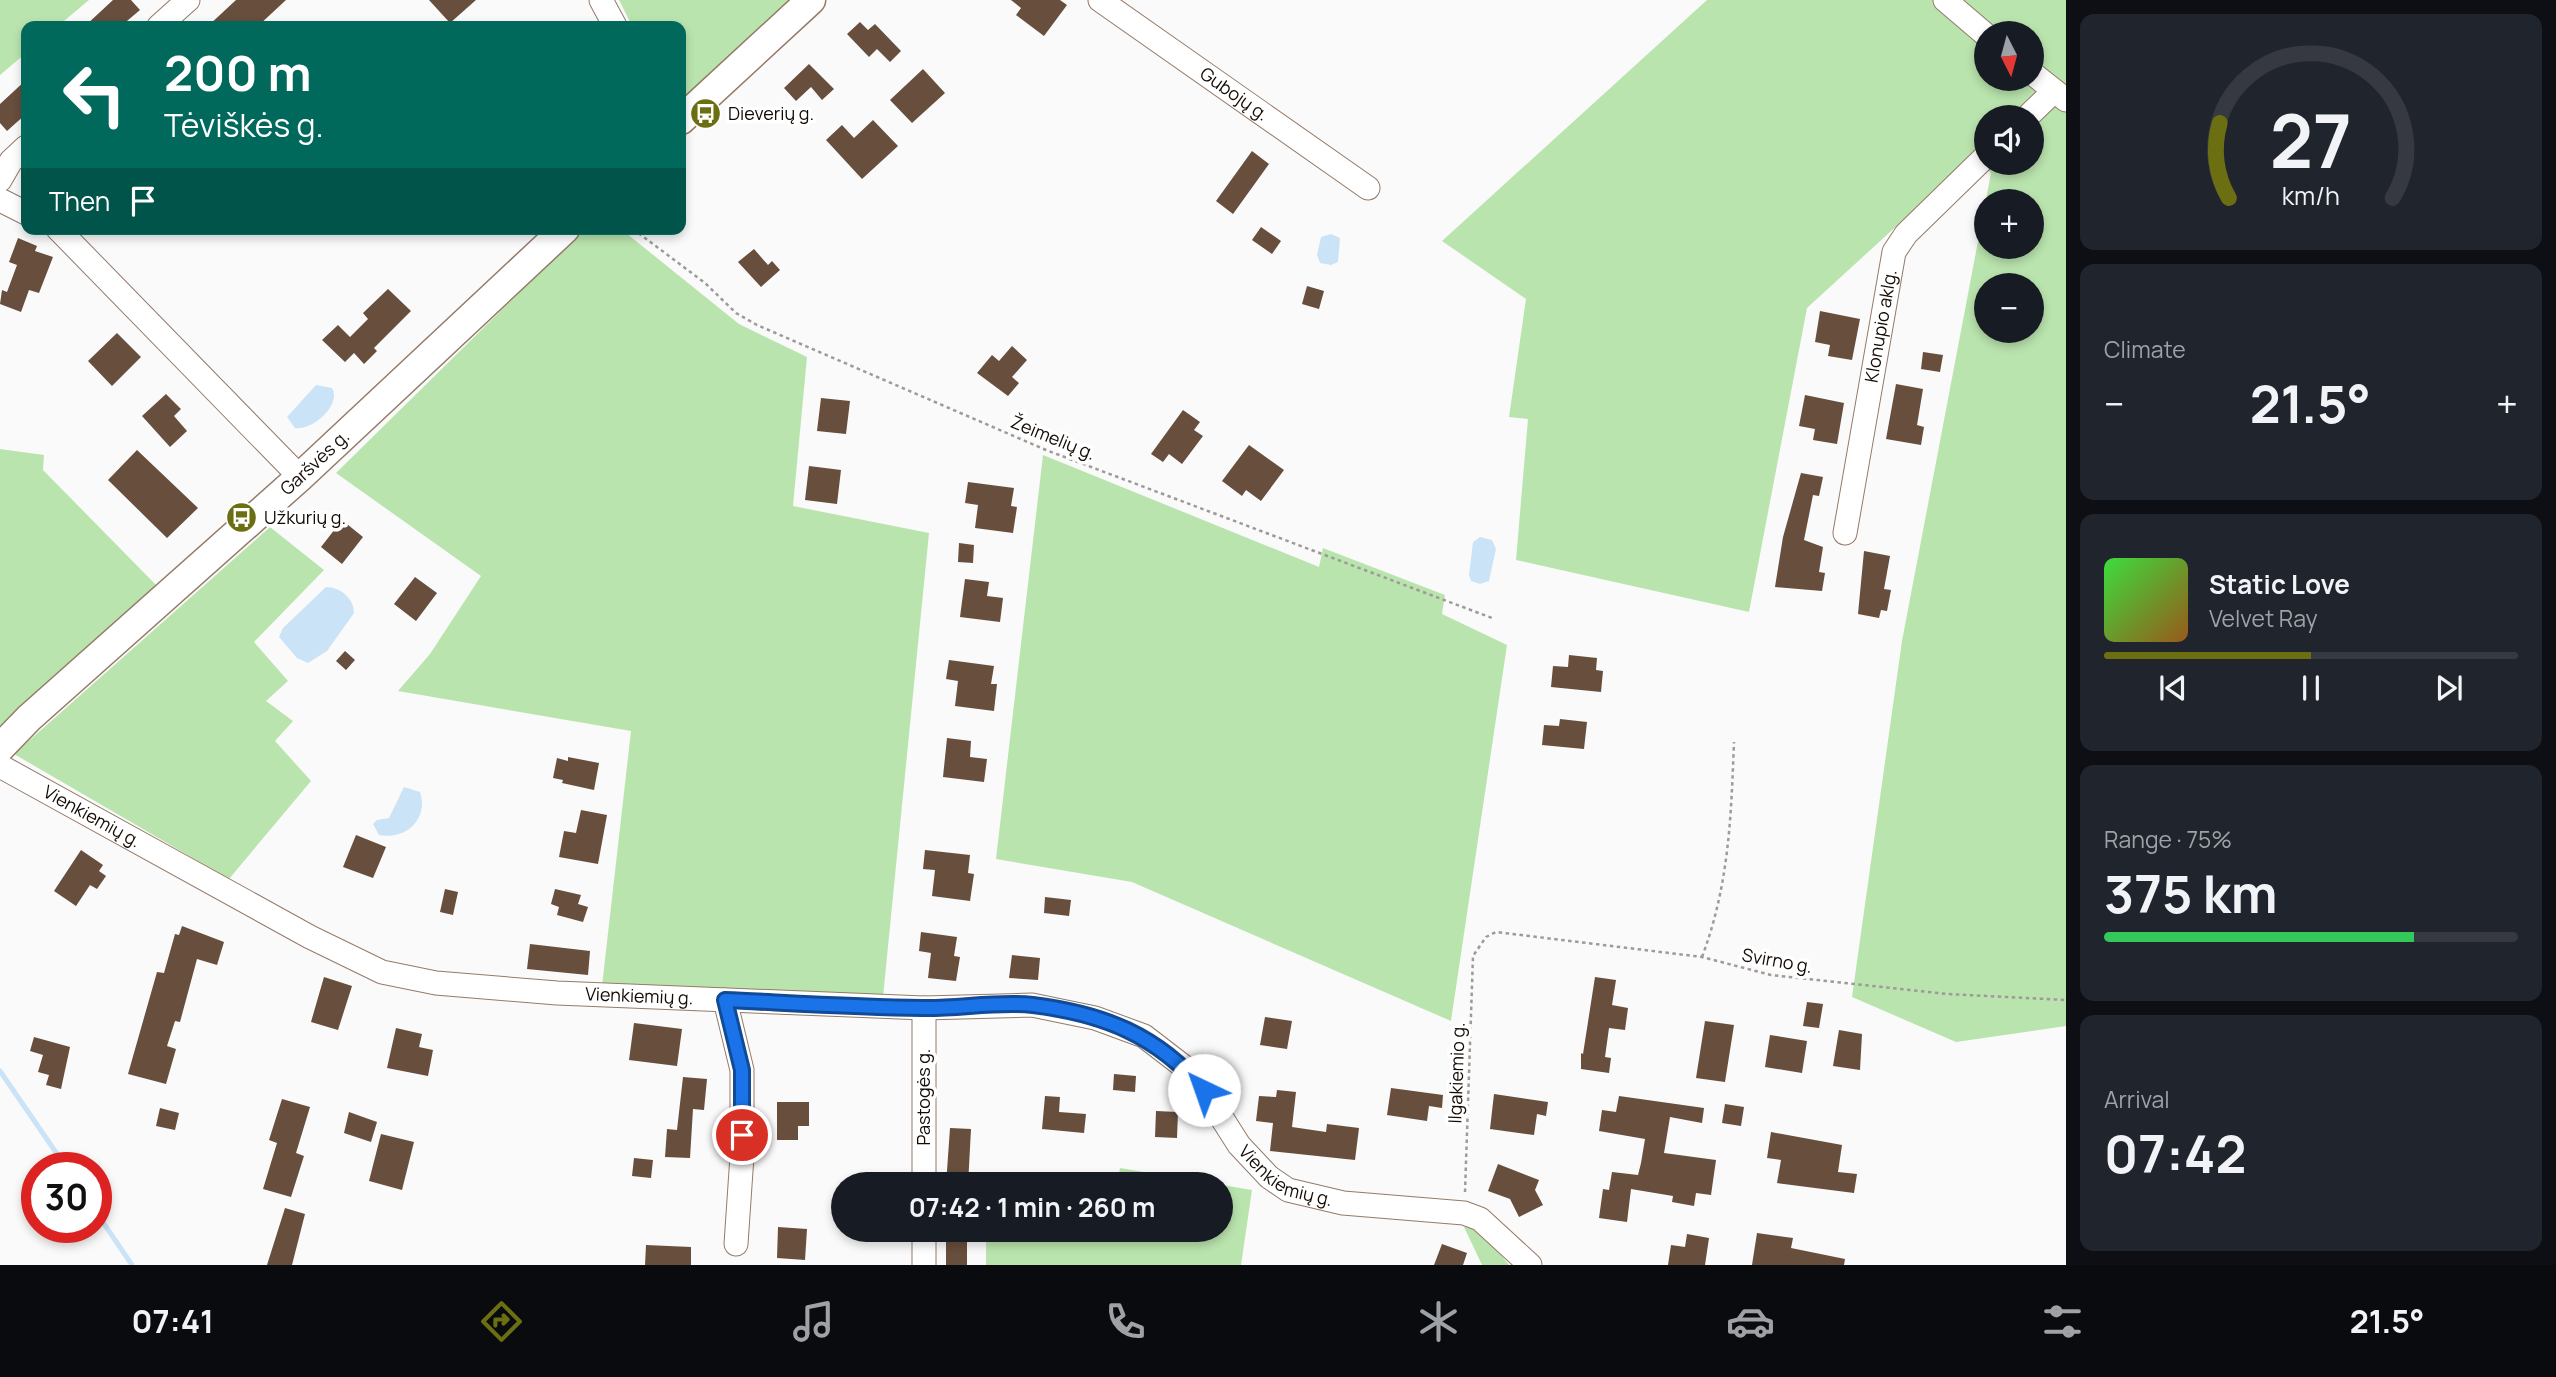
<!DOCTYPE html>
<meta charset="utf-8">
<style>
:root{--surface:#171b24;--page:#20242c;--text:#f1f3f6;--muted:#9ea1a6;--line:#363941;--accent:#6b6e11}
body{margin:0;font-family:Manrope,sans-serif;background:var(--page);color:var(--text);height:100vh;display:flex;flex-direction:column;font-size:26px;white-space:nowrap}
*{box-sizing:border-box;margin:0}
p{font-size:23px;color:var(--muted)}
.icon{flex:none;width:38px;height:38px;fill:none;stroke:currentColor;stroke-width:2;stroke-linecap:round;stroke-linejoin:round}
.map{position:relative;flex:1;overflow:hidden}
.sheet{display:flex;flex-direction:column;gap:14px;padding:14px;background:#0d0f14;width:490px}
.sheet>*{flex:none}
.hud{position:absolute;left:21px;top:21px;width:665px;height:214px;border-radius:14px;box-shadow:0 4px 10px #0003;background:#00695c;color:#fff;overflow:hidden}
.needle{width:46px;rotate:174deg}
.fabs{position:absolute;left:1974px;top:21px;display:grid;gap:14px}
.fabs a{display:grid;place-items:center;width:70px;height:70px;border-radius:50%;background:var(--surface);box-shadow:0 4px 10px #0003;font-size:35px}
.speed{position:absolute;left:21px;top:1152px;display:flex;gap:14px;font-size:35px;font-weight:700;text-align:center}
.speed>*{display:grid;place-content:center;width:91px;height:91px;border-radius:50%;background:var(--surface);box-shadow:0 4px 10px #0003;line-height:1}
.speed .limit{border:10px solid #d22;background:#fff;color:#111}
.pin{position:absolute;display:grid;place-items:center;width:60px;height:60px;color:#fff;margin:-30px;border:4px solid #fff;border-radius:50%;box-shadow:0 2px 7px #0007}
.me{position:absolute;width:77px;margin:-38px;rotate:318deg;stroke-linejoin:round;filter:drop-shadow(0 0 5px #0008)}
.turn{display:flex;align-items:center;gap:24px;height:147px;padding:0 28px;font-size:32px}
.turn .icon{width:91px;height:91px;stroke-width:2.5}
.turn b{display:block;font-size:49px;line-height:60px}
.then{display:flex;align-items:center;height:66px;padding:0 28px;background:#0003;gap:14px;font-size:26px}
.big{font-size:52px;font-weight:700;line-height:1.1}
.sheet .tile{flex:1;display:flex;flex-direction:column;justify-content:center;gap:10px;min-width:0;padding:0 24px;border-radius:14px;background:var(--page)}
.sheet .dial{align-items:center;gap:0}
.dial svg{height:182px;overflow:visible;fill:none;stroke:var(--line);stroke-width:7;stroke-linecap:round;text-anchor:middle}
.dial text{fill:var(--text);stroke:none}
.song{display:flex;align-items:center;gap:21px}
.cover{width:84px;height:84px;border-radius:10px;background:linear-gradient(135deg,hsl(120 70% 55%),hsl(30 70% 35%))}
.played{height:7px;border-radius:4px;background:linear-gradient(90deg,var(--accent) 50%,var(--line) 50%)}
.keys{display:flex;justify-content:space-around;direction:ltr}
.heat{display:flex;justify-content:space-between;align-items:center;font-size:38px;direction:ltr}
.charge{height:10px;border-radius:5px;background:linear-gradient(90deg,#34c759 75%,var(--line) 0)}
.trip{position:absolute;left:831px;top:1172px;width:402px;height:70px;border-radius:35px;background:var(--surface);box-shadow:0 4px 10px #0003;font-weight:700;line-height:70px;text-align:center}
.tabs{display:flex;height:112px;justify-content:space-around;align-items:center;background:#090b0e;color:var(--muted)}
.tabs .icon{width:49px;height:49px}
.tabs .current{color:var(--accent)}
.tabs b{font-size:32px;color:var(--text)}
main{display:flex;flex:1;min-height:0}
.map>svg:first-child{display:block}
</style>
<main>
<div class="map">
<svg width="2066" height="1265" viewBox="0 0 2066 1265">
<rect width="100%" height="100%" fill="#fafafa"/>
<path fill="#bae4ae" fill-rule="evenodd" d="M0,0H89L58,26H26V53L0,75Z
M619,0H801L681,111V26H632Z
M1707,0H2066V1026L1956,1042L1852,997L1902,641L1991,173L1973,156L1807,308L1749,612L1516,560L1528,419L1509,417L1526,299L1442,241ZM1986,33H2032V79H1986ZM1986,117H2032V163H1986ZM1986,201H2032V247H1986ZM1986,285H2032V331H1986Z
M584,229H621L739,324L807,357L793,506L929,533L883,997L602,986L631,731L398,691L430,654L481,576L336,473Z
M0,449L44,455L43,470L160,589L0,732Z
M1043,455L1319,567L1323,548L1445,595L1442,614L1507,645L1451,1021L1132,882L996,859Z
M270,527L324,570L254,642L288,681L266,701L293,721L275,741L311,781L229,879L14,754Z
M1120,1168L1221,1185H1117Z
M1222,1185L1252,1190L1241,1265H986V1230H1222Z
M1475,1223L1509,1265H1482L1464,1227Z"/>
<path fill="#cae3f7" d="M1331,234L1340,238L1338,262L1331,265L1320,263L1317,255L1321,237Z
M316,385L332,388C342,405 312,431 295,428L287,417Z
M1480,537L1492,540L1496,549L1489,581L1480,584L1471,581L1469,575L1473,542Z
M326,587C340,587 354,598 354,613L327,651L308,663L297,658L279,637L283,628Z
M404,787L420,792C429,820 405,840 379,835L373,824L377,820L389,818Z"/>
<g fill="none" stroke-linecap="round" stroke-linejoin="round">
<path stroke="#cae3f7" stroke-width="5" d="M0,1071L66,1167
M96,1212L132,1265"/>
</g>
<path fill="#674e3d" d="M113,0H131L140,10L121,26H85Z
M236,0H286L258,26H208Z
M429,0H476L450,23Z
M1011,0H1060L1067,5L1044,36L1016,15L1021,8Z
M860,22L868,30L875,24L901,51L890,62L877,49L869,57L847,34Z
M809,64L834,89L822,100L811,87L796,101L784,88Z
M923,69L945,93L912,123L890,100Z
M26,80V114L7,131L0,123V104Z
M873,120L898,146L862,179L826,140L842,125L854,138Z
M1252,151L1269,164L1233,214L1216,201Z
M1261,227L1281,241L1272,254L1252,240Z
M18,238L37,246L35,251L53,257L39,293L29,290L21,312L0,304L2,290L7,292L17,265L9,262Z
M754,249L768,265L772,261L780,270L761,287L738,262Z
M1307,286L1324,291L1319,309L1302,304Z
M388,289L411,311L374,348L377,351L364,364L354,353L345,362L322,340L338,325L350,337L368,319L363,313Z
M1820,311L1860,319L1852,360L1828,356L1830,345L1815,342Z
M117,333L141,357L112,386L88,361Z
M1012,346L1027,360L1012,377L1019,383L1008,396L977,373L992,355L999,361Z
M1923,352L1943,355L1940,372L1921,369Z
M1896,384L1923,389L1917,425L1924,427L1921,445L1886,439Z
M166,394L181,409L174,416L187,431L170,447L142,416Z
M1805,395L1844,403L1837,444L1813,440L1815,429L1799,426Z
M821,398L850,401L846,434L817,431Z
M1183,410L1200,422L1194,430L1203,436L1182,464L1169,454L1163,462L1151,454Z
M1249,445L1284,470L1261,501L1246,490L1242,496L1222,481Z
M137,450L198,508L167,538L108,480Z
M809,466L841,470L837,504L805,500Z
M1801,473L1823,477L1819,496L1813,495L1804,540L1823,547L1819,572L1825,573L1822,591L1775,587L1783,537Z
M968,482L1014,488L1011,506L1017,507L1013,533L975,528L978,505L965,503Z
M342,520L363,537L342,564L321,547Z
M959,543L974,545L973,563L958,562Z
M1864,551L1890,556L1884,589L1891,590L1887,611L1881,610L1879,618L1858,614Z
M415,577L437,593L416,621L394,604Z
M965,579L989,582L987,596L1003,598L1000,622L960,617Z
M345,651L355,660L346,670L336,661Z
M1569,655L1597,658L1596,670L1603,671L1601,692L1551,687L1553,666L1568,667Z
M949,660L994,666L991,684H997L994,711L955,706L958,681L946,679Z
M1560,719L1587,722L1584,749L1542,745L1544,725L1559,726Z
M947,738L971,741L970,757L987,759L984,782L943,777Z
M568,757L599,763L594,790L562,783L563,780L553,778L557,758L568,761Z
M581,810L607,815L598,864L559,857L564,831L576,833Z
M356,835L386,847L373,878L343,867Z
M81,850L103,865L99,871L106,876L97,889L90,885L76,906L54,891Z
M925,850L970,855L968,873L974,874L970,901L932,896L935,870L923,869Z
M445,889L458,892L453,915L440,912Z
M555,889L581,895L578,904L588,907L583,922L557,915L559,907L551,904Z
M1045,897L1071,900L1069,916L1044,913Z
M182,926L224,942L217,965L197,959L180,1022L175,1021L167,1046L176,1049L166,1084L128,1074L157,972L164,973L175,934L179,935Z
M921,932L957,937L954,956L960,957L956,981L928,978L931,953L919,951Z
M530,944L590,951L588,975L527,969Z
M1012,955L1040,958L1038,980L1009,978Z
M324,977L352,986L338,1030L311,1022Z
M1595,977L1616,980L1612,1005L1628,1008L1625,1030L1609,1028L1605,1057L1611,1058L1609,1073L1581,1069V1053L1583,1054Z
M1807,1002L1823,1004L1819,1028L1803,1026Z
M1265,1017L1292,1021L1287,1049L1260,1045Z
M1705,1021L1734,1025L1725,1082L1696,1078Z
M634,1023L682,1029L677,1066L629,1060Z
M396,1028L422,1034L419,1047L433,1050L428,1076L387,1068Z
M1839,1030L1862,1034L1860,1070L1833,1066Z
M1770,1035L1807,1041L1802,1073L1765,1067Z
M34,1037L70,1047L61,1089L46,1085L49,1075L38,1072L43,1055L30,1051Z
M1114,1074L1136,1076L1135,1092L1113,1090Z
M683,1077L707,1079L704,1110L693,1109L690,1158L665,1157L667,1129L677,1130Z
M1391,1088L1443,1095L1442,1108L1429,1106L1427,1121L1387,1115Z
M1277,1090L1296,1092L1292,1127L1326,1132L1327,1124L1359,1128L1355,1160L1270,1151L1273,1123L1256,1121L1259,1096L1276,1097Z
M1494,1094L1548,1102L1546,1116L1537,1114L1534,1135L1490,1129Z
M1045,1096L1060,1097L1059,1112L1086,1114L1084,1133L1042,1129Z
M1619,1096L1704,1108L1702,1123L1670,1117L1664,1153L1716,1160L1711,1195L1696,1193L1694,1206L1672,1202L1673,1196L1631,1189L1627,1222L1599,1218L1603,1189L1609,1190L1612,1172L1638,1175L1641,1163L1645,1139L1599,1131L1602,1110L1616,1112Z
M282,1099L310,1107L296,1153L304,1156L291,1197L263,1189L277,1143L269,1140Z
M777,1102H809V1126H798V1140H777Z
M1725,1104L1744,1107L1741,1126L1722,1123Z
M160,1108L179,1113L175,1130L156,1126Z
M1156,1111L1178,1112L1177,1138L1155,1137Z
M349,1112L377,1122L371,1142L344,1133Z
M950,1128L971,1129L968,1185H946Z
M1771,1132L1842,1145L1838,1172L1857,1174L1854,1193L1777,1183L1781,1160L1767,1158Z
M381,1134L414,1142L402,1190L369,1181Z
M634,1158L653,1160L651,1178L632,1176Z
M1498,1164L1539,1180L1535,1190L1543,1205L1519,1217L1510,1199L1488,1191Z
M285,1208L305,1214L292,1265H267Z
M778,1227L807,1229L805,1260L777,1258Z
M946,1231H967V1265H946Z
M1757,1233L1793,1238L1791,1248L1845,1259L1844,1265H1752Z
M1687,1234L1709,1238L1705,1265H1668L1671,1245L1685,1247Z
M1442,1244L1467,1253L1463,1265H1434Z
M646,1245L691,1247V1265H645Z"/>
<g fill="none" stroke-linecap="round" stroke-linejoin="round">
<defs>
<g id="minor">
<path d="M601,0L615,26"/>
<path id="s1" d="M1100,0L1368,188"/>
<path d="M1945,0L1986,35"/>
<path d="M159,26L188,0"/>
<path d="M2032,73L2066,100"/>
<path d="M2027,117L2054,91"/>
<path d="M0,180L11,161L26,147"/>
<path d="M0,200L26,213"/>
<path d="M58,229L300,477"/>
<path id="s2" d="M1845,533L1894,252L1906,234L1986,156"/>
<path id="s3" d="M0,766L310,937L382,972L436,983L557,993L924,1008L1032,1005L1095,1018L1144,1036L1183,1066L1204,1090L1239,1145L1269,1177L1288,1190L1343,1203L1464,1213L1480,1219L1530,1265"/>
<path d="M725,1000L742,1070V1156L736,1244"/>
<path d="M924,1185V1008"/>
<path d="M924,1265V1230"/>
</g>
<g id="major">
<path d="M681,120L811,0"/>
<path id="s4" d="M0,748L29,718L300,477L565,229"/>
</g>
</defs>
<use href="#minor" stroke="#957a68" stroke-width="25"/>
<use href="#major" stroke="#957a68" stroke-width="31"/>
<path stroke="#9e9a97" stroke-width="2.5" stroke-dasharray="3.5 3.5" stroke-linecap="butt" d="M633,229L705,283L736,313L757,325L1046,450L1492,618
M1702,957C1729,885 1731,818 1734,742
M1465,1192L1473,956L1486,937L1496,932L1702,957L1771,975L1947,994L2066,1000"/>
<use href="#minor" stroke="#fff" stroke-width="23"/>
<use href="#major" stroke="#fff" stroke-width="28"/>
</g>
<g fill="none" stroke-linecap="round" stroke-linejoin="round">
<defs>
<path id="route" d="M742,1135V1070L725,1000C791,1003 856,1007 922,1008C958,1009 997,1001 1033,1005C1104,1014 1157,1035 1204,1090"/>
</defs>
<use href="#route" stroke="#114b97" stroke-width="18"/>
<use href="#route" stroke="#1a73e8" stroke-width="12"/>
</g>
<defs>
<symbol id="bus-disc" viewBox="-11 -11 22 22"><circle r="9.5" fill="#6b6e11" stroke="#fff"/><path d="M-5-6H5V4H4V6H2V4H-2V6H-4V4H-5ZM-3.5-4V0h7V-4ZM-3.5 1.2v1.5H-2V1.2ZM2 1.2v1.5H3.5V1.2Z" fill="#fff"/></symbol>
</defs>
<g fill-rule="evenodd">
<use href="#bus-disc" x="688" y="96" width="35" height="35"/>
<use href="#bus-disc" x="224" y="500" width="35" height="35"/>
</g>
<g text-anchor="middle" stroke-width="7" stroke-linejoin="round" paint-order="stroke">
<g font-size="18" fill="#150b05" stroke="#fff">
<text dy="6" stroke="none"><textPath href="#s1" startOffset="164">Gubojų g.</textPath></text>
<text dy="6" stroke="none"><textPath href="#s2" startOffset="210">Klonupio aklg.</textPath></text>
<text transform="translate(1053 438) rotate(22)" y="6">Žeimelių g.</text>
<text dy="6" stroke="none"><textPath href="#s4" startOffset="425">Garšvės g.</textPath></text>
<text dy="6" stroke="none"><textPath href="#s3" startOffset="105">Vienkiemių g.</textPath></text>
<text transform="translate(1777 961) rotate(10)" y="6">Svirno g.</text>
<text dy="6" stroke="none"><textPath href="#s3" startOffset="693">Vienkiemių g.</textPath></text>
<text transform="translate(1457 1073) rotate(-88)" y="6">Ilgakiemio g.</text>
<text transform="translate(924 1097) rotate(-90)" y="6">Pastogės g.</text>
<text dy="6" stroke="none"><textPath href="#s3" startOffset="1407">Vienkiemių g.</textPath></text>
</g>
<g font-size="18" fill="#150b05" stroke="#fff" text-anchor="start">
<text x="728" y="120">Dieverių g.</text>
<text x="264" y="524">Užkurių g.</text>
</g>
</g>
</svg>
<div class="fabs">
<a><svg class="needle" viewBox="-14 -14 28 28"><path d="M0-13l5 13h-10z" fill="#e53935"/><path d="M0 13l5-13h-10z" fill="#9ea1a6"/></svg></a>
<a><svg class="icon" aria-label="sound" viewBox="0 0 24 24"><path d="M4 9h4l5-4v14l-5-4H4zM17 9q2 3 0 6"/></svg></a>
<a>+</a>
<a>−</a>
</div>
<div class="speed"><div class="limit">30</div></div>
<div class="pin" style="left:742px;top:1135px;background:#d93025"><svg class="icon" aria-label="arrive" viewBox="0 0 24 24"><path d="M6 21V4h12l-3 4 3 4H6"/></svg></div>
<svg class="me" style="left:1204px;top:1090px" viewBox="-20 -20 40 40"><circle r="19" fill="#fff"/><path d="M0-13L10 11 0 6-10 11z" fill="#1a73e8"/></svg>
<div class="trip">07:42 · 1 min · 260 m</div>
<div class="hud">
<div class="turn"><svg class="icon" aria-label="left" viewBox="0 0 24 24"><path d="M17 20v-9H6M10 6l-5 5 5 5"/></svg><div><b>200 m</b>Tėviškės g.</div></div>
<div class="then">Then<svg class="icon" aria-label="arrive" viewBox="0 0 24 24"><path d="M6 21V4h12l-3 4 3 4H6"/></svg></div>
</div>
</div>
<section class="sheet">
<div class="tile dial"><svg viewBox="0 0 100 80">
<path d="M14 69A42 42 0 1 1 86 69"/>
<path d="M14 69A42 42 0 0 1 10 36" stroke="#6b6e11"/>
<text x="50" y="56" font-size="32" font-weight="700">27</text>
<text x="50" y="72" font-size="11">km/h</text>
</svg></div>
<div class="tile"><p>Climate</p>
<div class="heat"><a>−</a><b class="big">21.5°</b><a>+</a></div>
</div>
<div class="tile">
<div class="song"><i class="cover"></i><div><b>Static Love</b><p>Velvet Ray</p></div></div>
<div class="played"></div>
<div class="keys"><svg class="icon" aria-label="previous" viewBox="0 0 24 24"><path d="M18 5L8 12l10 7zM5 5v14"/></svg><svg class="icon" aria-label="pause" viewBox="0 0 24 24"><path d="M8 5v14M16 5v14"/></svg><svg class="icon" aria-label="next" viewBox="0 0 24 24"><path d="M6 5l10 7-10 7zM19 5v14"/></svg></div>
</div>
<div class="tile"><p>Range · 75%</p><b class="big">375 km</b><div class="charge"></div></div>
<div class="tile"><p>Arrival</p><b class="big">07:42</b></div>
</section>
</main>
<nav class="tabs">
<b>07:41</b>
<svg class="icon current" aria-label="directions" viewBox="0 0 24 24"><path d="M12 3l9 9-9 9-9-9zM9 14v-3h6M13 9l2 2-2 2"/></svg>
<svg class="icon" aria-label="music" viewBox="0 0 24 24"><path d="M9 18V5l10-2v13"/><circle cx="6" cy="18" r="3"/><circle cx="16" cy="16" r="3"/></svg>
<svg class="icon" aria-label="phone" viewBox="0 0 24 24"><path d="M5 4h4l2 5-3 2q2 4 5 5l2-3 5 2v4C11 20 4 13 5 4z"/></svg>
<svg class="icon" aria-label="climate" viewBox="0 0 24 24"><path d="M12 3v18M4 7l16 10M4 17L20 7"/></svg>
<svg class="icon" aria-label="car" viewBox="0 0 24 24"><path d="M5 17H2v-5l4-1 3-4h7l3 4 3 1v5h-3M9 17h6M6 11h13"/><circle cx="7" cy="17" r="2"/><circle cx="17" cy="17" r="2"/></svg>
<svg class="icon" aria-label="filters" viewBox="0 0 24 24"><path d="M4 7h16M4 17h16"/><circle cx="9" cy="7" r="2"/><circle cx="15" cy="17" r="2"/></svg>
<b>21.5°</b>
</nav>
